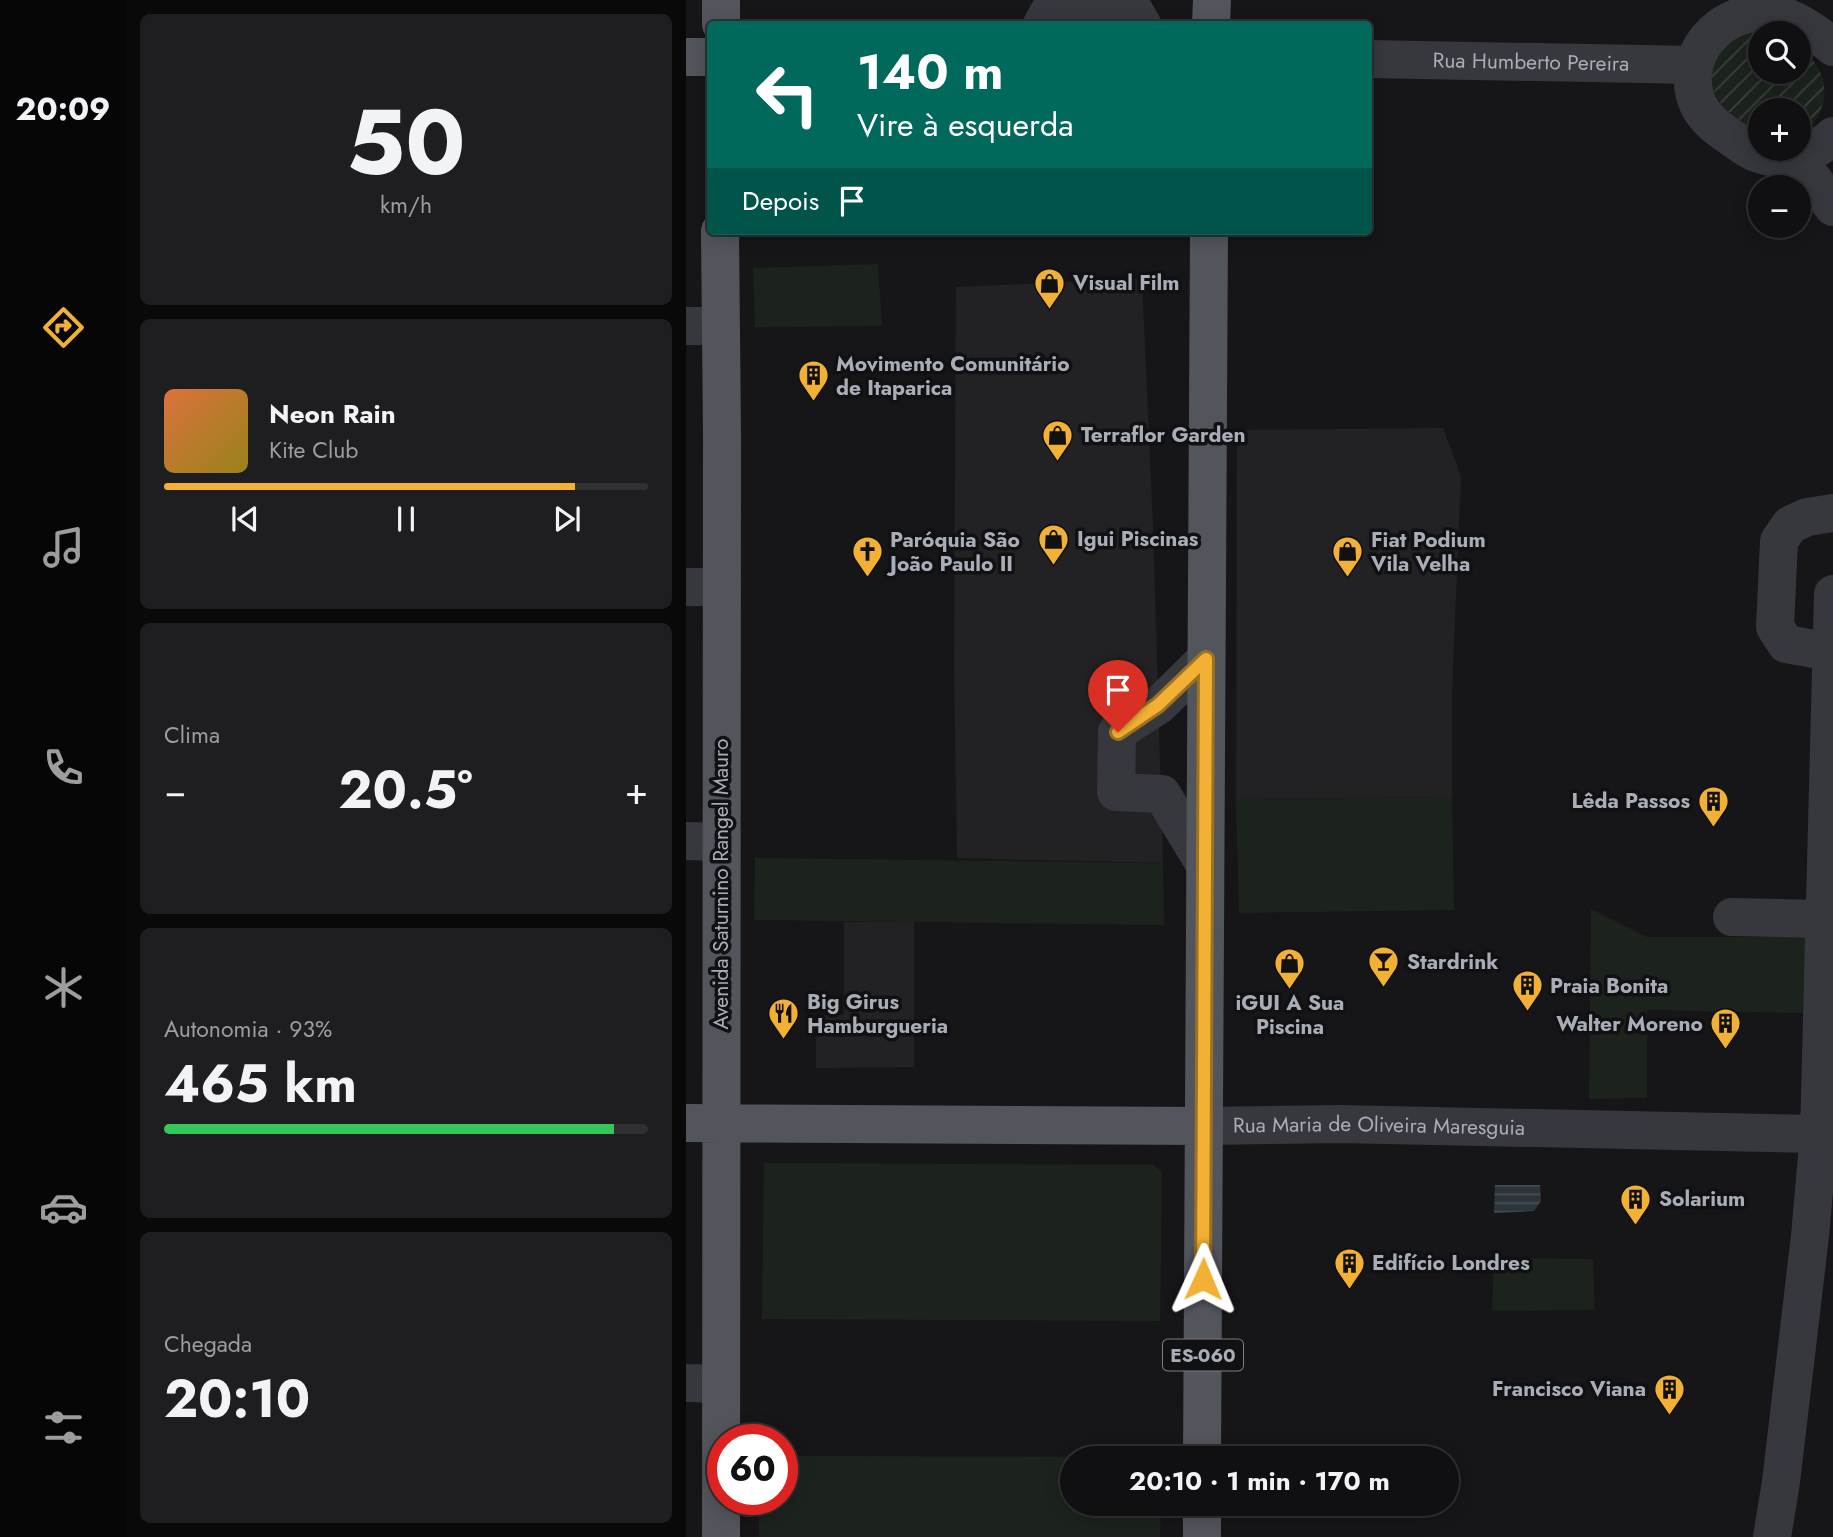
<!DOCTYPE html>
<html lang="pt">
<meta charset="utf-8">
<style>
:root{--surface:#101012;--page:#1e1e20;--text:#f1f3f6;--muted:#9c9d9f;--line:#303032;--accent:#f2b134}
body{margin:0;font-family:Jost,sans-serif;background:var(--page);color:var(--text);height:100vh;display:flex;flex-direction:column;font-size:26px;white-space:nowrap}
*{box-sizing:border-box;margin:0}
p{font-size:23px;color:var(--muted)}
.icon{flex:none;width:38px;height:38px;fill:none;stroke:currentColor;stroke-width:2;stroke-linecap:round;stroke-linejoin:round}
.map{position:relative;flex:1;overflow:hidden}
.side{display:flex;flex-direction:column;gap:14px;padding:14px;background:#09090a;width:560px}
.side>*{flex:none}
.hud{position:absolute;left:21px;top:21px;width:665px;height:214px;border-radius:7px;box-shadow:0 4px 18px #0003,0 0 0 2px var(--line);background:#00695c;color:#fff;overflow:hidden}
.buttons{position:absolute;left:1062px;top:21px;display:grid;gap:14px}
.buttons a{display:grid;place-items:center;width:63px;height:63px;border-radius:50%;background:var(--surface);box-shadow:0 4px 18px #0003,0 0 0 2px var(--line);font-size:35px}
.speed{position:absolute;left:21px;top:1424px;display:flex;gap:14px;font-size:35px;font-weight:700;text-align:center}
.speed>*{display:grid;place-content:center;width:91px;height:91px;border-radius:50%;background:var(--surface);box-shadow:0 4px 18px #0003,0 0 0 2px var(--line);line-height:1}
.speed .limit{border:10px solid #d22;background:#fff;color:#111}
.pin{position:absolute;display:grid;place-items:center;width:60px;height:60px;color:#fff;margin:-72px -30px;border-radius:50% 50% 50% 0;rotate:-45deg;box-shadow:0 0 7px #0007}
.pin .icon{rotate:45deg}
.me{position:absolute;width:77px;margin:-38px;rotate:1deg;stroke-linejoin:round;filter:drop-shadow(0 0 5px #0008)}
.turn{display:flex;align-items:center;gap:24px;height:147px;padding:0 35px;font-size:32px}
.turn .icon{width:91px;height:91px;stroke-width:2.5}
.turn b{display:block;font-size:49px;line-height:60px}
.then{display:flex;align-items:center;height:66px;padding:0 35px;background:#0003;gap:14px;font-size:26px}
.big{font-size:52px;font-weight:700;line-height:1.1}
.side .card{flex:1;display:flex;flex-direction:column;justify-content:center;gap:10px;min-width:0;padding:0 24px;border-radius:10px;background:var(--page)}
.side .dial{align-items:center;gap:0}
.dial b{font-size:91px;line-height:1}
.song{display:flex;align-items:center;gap:21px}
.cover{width:84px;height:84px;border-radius:10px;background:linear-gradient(135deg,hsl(20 70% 55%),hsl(50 70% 35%))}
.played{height:7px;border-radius:4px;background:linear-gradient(90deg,var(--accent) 85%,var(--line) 85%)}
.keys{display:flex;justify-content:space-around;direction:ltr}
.heat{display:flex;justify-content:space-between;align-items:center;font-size:38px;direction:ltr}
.charge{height:10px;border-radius:5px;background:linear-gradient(90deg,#34c759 93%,var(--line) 0)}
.trip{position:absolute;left:374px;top:1446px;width:399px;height:70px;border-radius:35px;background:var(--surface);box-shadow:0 4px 18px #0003,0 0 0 2px var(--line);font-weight:700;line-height:70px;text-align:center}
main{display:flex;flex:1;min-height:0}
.dock{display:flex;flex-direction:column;width:126px;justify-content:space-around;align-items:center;background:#060607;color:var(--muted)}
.dock .icon{width:49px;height:49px}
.dock .selected{color:var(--accent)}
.dock b{font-size:32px;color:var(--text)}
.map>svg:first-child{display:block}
</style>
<main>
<nav class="dock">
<b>20:09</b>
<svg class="icon selected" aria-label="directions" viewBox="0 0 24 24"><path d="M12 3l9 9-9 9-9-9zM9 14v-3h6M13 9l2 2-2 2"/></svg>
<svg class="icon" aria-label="music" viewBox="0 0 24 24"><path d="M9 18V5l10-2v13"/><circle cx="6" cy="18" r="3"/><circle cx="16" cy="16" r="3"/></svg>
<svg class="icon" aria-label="phone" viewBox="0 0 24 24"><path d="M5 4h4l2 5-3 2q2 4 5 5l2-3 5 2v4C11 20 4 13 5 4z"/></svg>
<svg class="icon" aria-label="climate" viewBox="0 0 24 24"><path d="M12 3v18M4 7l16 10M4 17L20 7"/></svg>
<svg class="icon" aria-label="car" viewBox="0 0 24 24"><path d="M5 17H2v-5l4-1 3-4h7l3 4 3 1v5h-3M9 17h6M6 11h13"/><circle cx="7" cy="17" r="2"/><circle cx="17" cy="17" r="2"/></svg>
<svg class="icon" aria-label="filters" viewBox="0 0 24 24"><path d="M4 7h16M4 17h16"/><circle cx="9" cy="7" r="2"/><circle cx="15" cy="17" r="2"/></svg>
</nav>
<section class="side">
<div class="card dial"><b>50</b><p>km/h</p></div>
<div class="card">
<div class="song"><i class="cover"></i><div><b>Neon Rain</b><p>Kite Club</p></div></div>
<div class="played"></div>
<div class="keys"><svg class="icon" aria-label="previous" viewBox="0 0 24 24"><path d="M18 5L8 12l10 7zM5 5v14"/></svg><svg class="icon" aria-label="pause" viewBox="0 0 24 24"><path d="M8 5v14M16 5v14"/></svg><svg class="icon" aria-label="next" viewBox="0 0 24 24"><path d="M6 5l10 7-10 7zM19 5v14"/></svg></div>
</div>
<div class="card"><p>Clima</p>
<div class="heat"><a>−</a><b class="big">20.5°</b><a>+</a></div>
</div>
<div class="card"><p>Autonomia · 93%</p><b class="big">465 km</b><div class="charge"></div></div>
<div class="card"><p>Chegada</p><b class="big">20:10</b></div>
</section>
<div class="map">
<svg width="1147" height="1537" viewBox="0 0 1147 1537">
<defs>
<pattern id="garden-furrows" width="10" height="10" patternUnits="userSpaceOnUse" patternTransform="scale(1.75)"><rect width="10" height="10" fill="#1c231d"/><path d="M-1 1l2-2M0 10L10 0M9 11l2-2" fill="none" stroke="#3a403c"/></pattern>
<pattern id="water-rules" width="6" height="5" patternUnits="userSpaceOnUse" patternTransform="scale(1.75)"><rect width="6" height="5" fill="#2c353c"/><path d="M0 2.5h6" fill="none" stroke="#485056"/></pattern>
</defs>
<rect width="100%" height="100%" fill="#161618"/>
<path fill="#222225" d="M456,279L467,526L477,863L271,858L268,667L270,287Z
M757,428L775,476L766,693V797L550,799L551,430Z
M228,921V1067L130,1068V1015H158V922Z"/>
<path fill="#1c231d" d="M192,264L196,326L69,327L67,268Z
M766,797L768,910L553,913L550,799Z
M69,858L477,863L478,925L68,920Z
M905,909L961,937H1125L1121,1013L961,1010V1098L903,1099Z
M78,1163L467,1165L476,1172L474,1321L76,1319Z
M808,1258L907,1259L909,1310L806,1311Z
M96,1456L475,1457L387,1458V1503H475L474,1537H73V1500H96Z"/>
<path fill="url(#garden-furrows)" d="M1077,32L1083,33H1074V72H1113V48C1147,70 1147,113 1113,136V110H1074V133C1061,124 1045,117 1035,104C1010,69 1039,34 1077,32Z"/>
<path fill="url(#water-rules)" d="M809,1185H854L855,1201L848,1211L808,1213Z"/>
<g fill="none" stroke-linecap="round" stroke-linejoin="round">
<g stroke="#37383d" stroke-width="38">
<path d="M356,24L367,5L444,4L456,24"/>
<path d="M1147,47C1133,35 1115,22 1097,16C1046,0 993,47 1010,99C1016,117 1031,128 1046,138C1055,144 1063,151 1073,154C1100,163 1127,155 1147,136"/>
<path id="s1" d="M682,59L1008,65"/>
<path d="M1102,158L1126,178L1147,207"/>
<path d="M0,326H33"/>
<path d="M0,587H36"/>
<path d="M1145,652L1100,644L1089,627L1093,541L1104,525L1121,517L1147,513"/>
<path d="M0,841L34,842"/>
<path d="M519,865L476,794L430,792L431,732L473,705L520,659"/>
<path d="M1046,917L1138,919"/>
<path id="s2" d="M518,1126L654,1124L1133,1134"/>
<path d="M0,1383L35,1384"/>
<path d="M1086,1537L1095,1482L1124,1236L1133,1134L1147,594"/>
</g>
<path stroke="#53555c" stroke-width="38" d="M35,24V0
M525,24L526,0
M0,57H24
M34,231L36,436L35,1537
M0,1123L518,1126
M516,1458L523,231
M516,1537V1503"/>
</g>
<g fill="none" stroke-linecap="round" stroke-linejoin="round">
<defs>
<path id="route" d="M432,732L472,705L520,659L517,1279"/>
</defs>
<use href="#route" stroke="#9d7322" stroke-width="18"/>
<use href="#route" stroke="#f2b134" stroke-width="12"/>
</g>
<defs>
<symbol id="shop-pin" viewBox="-11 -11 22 30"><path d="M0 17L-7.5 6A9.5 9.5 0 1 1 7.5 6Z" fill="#f2b134" stroke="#111113"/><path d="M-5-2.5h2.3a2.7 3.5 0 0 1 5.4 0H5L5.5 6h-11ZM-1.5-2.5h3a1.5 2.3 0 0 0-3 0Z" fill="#111"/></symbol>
<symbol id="building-pin" viewBox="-11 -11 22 30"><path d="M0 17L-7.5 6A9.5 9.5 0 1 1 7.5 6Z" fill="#f2b134" stroke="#111113"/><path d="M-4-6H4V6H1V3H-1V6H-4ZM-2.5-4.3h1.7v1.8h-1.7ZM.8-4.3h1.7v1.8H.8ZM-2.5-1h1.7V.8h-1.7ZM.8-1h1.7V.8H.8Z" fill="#111"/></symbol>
<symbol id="church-pin" viewBox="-11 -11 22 30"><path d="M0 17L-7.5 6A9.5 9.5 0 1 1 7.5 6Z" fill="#f2b134" stroke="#111113"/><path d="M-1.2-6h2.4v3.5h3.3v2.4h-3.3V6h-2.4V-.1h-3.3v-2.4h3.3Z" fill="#111"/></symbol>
<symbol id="bar-pin" viewBox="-11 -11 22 30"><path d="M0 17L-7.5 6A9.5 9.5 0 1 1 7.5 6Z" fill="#f2b134" stroke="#111113"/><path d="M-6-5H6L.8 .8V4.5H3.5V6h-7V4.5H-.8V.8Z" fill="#111"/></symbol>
<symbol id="restaurant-pin" viewBox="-11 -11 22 30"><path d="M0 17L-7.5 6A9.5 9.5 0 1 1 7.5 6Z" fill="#f2b134" stroke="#111113"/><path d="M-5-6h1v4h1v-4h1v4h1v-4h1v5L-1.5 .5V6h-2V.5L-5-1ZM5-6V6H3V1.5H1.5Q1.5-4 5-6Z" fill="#111"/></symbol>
</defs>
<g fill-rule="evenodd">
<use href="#shop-pin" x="346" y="266" width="35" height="47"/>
<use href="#building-pin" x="110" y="358" width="35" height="47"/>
<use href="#shop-pin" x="354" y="418" width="35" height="47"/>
<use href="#shop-pin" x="350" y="522" width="35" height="47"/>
<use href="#church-pin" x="164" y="534" width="35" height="47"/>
<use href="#shop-pin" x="644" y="534" width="35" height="47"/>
<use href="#building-pin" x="1010" y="784" width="35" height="47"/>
<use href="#bar-pin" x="680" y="944" width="35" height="47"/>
<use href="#shop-pin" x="586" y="946" width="35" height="47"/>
<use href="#building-pin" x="824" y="968" width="35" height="47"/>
<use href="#restaurant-pin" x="80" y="996" width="35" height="47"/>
<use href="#building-pin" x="1022" y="1006" width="35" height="47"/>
<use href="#building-pin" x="932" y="1182" width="35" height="47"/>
<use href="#building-pin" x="646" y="1246" width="35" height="47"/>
<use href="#building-pin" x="966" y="1372" width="35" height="47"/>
</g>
<g text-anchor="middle" stroke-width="7" stroke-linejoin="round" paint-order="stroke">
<rect fill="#111113" stroke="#7b7e86" stroke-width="2" x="477" y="1339.5" width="80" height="31" rx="5"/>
<g font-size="19" font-weight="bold" fill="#a8adb8">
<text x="517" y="1362">ES-060</text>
</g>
<g font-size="21" fill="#a8adb8" stroke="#111113">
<text dy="7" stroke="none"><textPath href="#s1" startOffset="163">Rua Humberto Pereira</textPath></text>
<text transform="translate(35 884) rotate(-90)" y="7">Avenida Saturnino Rangel Mauro</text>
<text dy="7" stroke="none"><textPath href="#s2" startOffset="175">Rua Maria de Oliveira Maresguia</textPath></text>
</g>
<g font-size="21" font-weight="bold" fill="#a8adb8" stroke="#111113" text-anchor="start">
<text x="387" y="290">Visual Film</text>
<text x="150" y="371">Movimento Comunitário<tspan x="150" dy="24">de Itaparica</tspan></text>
<text x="395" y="442">Terraflor Garden</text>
<text x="391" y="546">Igui Piscinas</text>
<text x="204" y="547">Paróquia São<tspan x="204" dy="24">João Paulo II</tspan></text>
<text x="685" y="547">Fiat Podium<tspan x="685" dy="24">Vila Velha</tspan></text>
<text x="1004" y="808" text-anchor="end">Lêda Passos</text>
<text x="721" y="969">Stardrink</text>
<text x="864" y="993">Praia Bonita</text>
<text x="121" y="1009">Big Girus<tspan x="121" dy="24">Hamburgueria</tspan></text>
<text x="604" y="1010" text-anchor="middle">iGUI A Sua<tspan x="604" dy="24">Piscina</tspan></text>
<text x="1017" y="1031" text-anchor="end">Walter Moreno</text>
<text x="973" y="1206">Solarium</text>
<text x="686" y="1270">Edifício Londres</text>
<text x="960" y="1396" text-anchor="end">Francisco Viana</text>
</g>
</g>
</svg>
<div class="buttons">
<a><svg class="icon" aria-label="search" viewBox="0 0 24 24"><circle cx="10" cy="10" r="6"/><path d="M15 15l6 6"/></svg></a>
<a>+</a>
<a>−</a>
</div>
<div class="speed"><div class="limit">60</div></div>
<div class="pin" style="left:432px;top:732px;background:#d93025"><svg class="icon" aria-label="arrive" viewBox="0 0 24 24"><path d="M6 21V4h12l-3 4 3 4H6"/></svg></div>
<svg class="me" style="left:517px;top:1279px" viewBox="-20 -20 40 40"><path d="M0-17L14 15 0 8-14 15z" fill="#f2b134" stroke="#fff" stroke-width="4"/></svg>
<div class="trip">20:10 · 1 min · 170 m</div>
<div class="hud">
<div class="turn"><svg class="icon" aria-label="left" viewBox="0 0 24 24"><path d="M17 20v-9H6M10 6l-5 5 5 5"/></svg><div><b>140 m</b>Vire à esquerda</div></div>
<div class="then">Depois<svg class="icon" aria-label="arrive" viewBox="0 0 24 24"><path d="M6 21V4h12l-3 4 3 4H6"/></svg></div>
</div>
</div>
</main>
